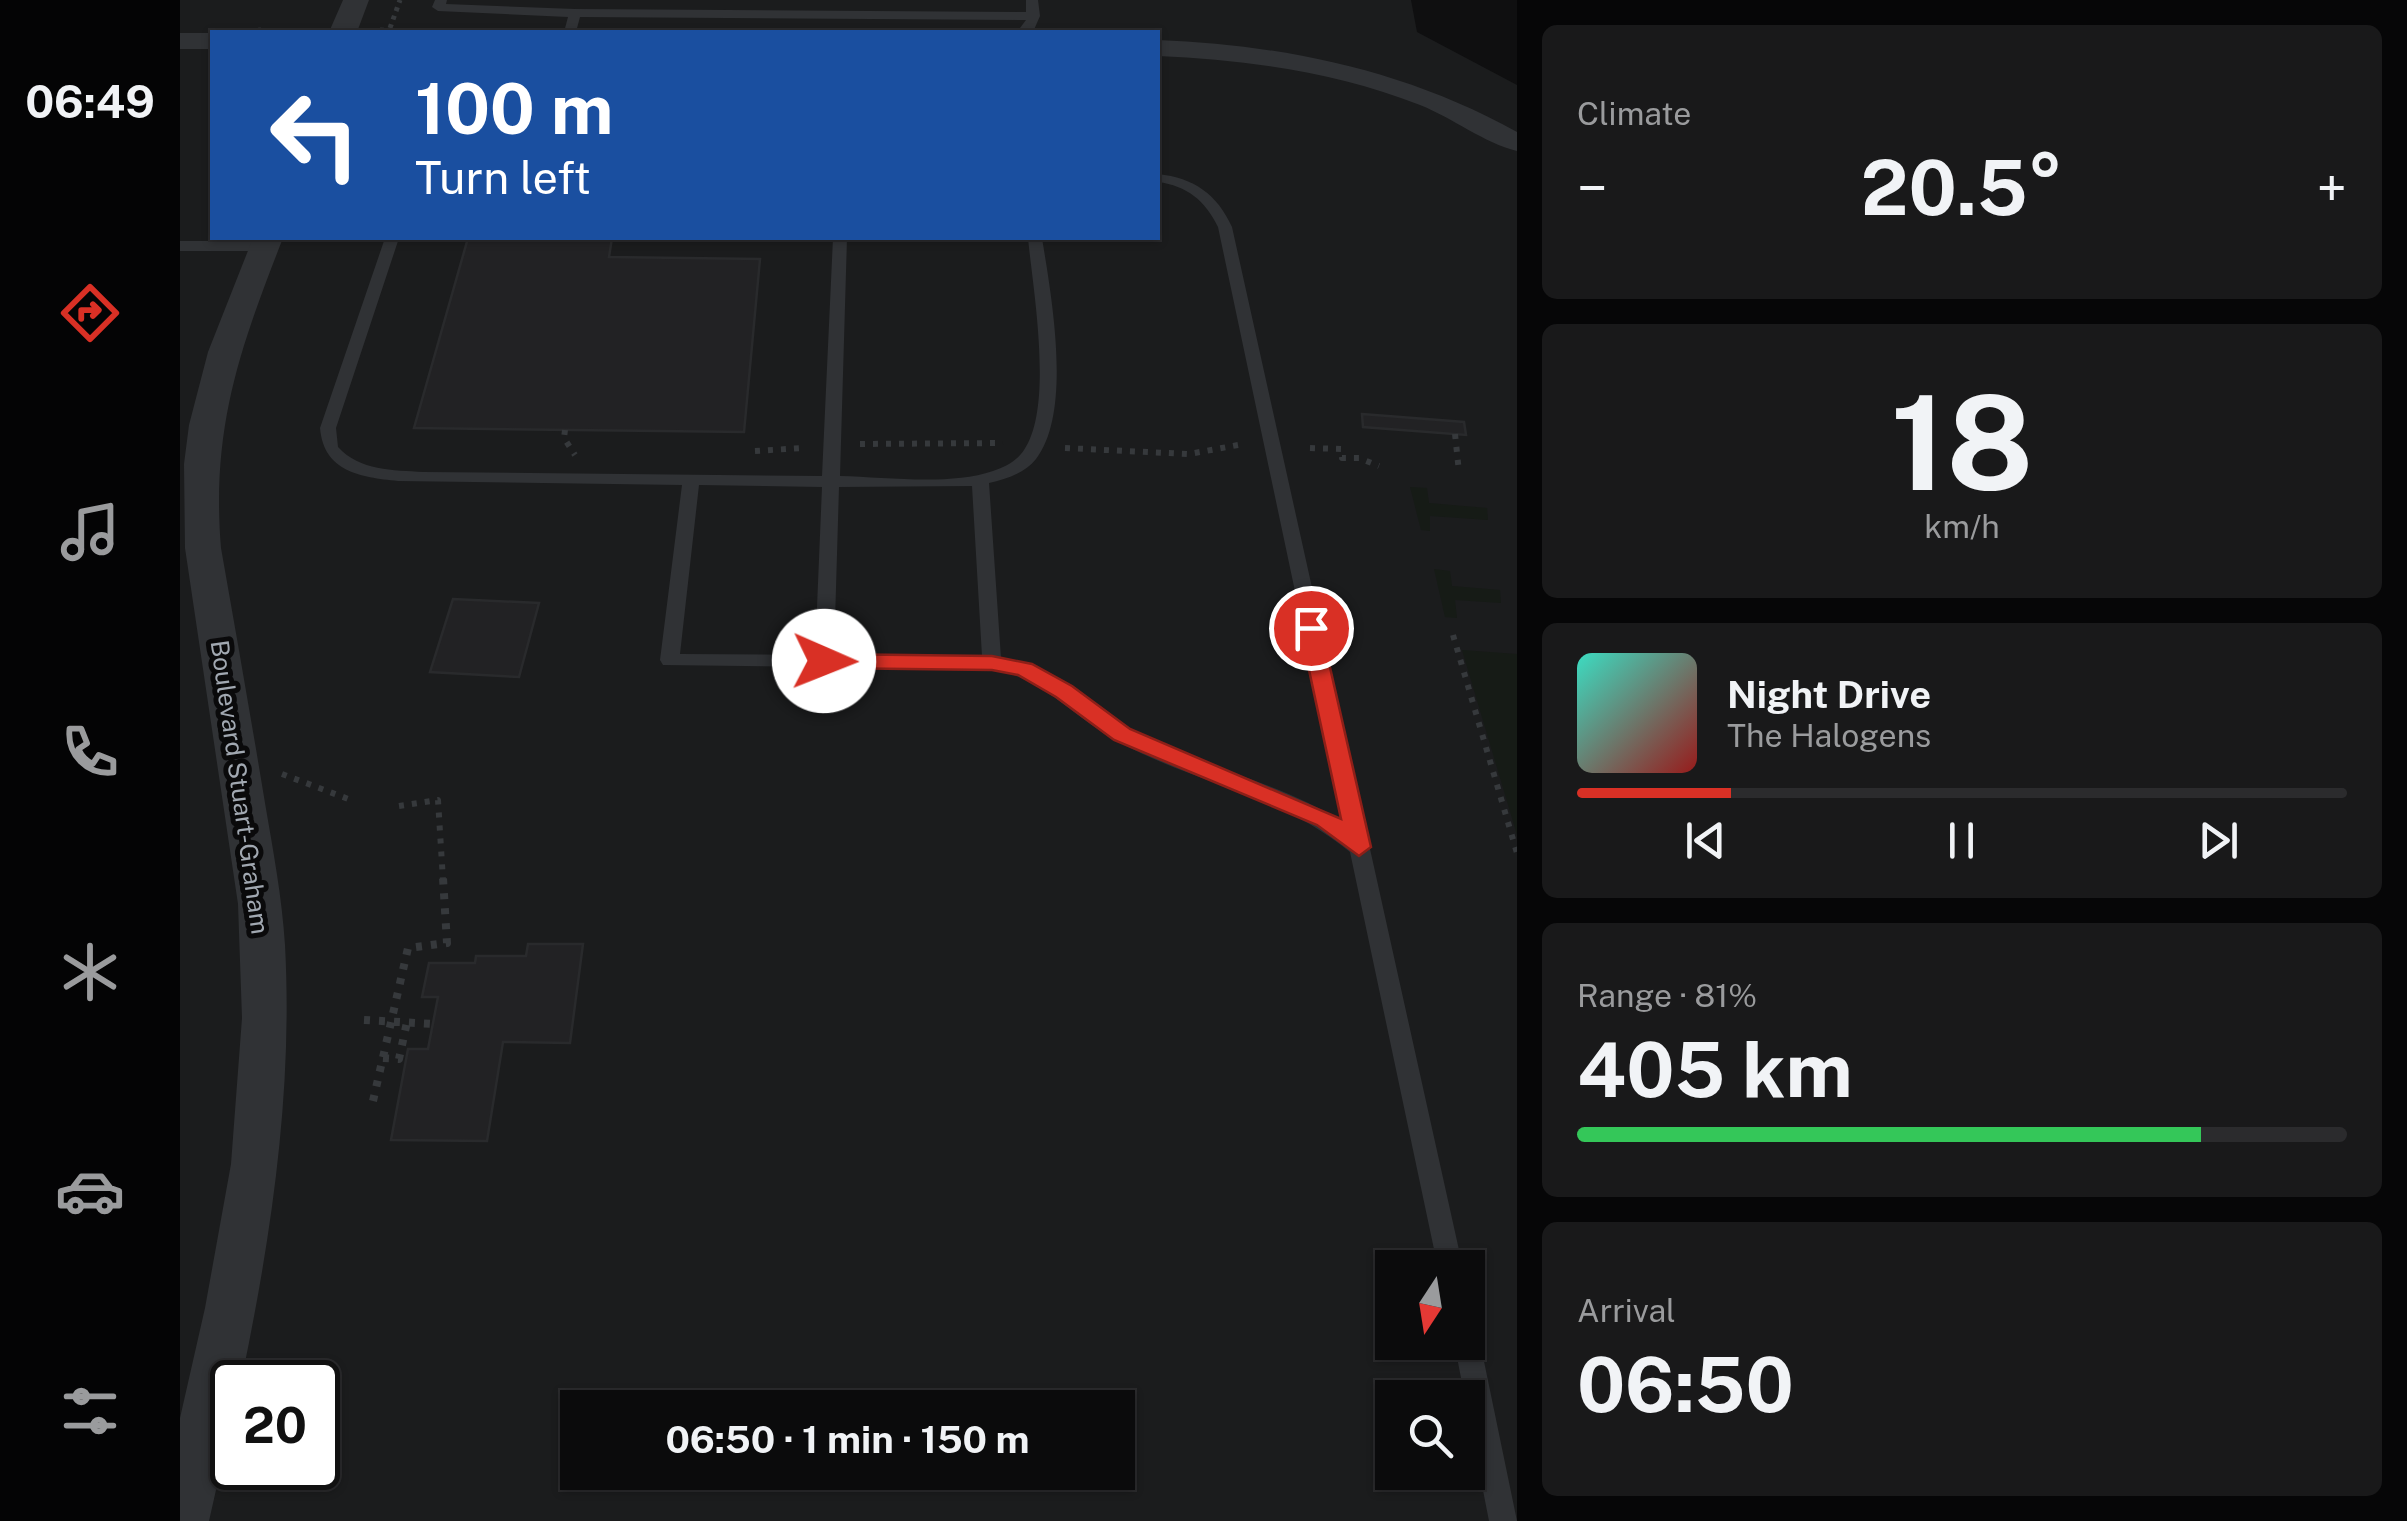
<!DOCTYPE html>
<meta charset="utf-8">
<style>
:root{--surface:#0b0b0c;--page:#19191a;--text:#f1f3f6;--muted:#9a9b9d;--line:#2b2b2d;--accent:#d93025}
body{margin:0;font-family:"Public Sans",sans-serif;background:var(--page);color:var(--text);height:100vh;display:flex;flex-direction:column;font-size:38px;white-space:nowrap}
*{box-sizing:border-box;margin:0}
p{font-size:32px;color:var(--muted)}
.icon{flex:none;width:55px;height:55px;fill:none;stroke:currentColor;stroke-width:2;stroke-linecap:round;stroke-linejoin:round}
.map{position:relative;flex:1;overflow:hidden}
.drawer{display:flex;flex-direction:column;gap:25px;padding:25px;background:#060607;width:890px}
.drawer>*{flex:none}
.hud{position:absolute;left:30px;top:30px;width:950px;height:210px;border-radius:0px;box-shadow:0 2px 8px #0004,0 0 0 2px var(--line);background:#1a4fa0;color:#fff;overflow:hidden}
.needle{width:65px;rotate:192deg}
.fabs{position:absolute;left:1195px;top:1250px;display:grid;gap:20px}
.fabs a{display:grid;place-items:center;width:110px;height:110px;border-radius:0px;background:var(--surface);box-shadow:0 2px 8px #0004,0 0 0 2px var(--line);font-size:50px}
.speed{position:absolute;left:30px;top:1360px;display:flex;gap:20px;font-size:50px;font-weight:700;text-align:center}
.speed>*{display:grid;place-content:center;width:130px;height:130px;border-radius:50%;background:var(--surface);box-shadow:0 2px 8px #0004,0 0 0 2px var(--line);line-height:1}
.speed .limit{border:5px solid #111;border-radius:15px;background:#fff;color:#111}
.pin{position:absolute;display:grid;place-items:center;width:85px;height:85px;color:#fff;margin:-42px;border:5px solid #fff;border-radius:50%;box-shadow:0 2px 10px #0007}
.me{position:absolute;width:110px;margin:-55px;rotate:91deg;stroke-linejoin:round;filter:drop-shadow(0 0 8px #0008)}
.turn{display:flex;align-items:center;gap:35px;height:210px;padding:0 40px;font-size:45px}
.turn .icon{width:130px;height:130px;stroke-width:2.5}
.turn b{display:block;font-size:70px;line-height:85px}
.big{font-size:75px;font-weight:700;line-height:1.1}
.drawer .tile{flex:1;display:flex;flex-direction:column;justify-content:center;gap:15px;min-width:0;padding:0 35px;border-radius:15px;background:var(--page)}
.drawer .dial{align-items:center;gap:0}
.dial b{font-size:130px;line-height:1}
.song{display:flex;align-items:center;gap:30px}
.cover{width:120px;height:120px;border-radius:15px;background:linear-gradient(135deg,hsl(170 70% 55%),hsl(0 70% 35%))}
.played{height:10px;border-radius:5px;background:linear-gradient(90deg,var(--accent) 20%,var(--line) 20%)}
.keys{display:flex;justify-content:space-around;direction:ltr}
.heat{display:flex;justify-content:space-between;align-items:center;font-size:55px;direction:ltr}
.charge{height:15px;border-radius:8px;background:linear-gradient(90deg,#34c759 81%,var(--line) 0)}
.trip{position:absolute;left:380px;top:1390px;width:575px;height:100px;border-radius:0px;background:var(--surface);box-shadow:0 2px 8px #0004,0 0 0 2px var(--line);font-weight:700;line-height:100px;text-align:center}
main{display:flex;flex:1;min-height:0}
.dock{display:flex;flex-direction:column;width:180px;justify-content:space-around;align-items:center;background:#040405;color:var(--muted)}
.dock .icon{width:70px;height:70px}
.dock .on{color:var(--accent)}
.dock b{font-size:45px;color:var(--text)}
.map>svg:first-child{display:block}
</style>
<main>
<nav class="dock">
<b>06:49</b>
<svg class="icon on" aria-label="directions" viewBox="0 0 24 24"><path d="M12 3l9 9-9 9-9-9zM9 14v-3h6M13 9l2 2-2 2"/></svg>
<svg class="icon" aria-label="music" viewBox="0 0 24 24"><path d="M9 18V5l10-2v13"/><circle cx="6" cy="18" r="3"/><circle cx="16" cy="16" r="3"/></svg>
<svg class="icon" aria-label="phone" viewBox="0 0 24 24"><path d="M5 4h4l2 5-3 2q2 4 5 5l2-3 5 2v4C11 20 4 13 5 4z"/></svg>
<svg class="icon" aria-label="climate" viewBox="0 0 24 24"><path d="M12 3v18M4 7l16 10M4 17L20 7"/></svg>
<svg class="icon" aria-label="car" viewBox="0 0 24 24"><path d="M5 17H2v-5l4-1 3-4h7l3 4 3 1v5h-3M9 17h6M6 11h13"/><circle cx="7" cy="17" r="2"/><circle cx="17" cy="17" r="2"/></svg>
<svg class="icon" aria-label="filters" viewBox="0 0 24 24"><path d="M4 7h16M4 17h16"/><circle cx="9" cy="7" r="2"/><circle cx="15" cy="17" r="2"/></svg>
</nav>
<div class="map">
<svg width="1337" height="1521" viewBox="0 0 1337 1521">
<rect width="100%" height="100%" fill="#0f0f10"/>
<path fill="#1b1c1d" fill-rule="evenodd" d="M0,0H1231L1237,32L1337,85V1521H0ZM32,32H978V238H32ZM1212,1268H1288V1342H1212ZM52,1382H138V1468H52ZM1212,1398H1288V1472H1212ZM398,1408H938V1472H398Z"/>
<path fill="#161b16" d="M1230,487L1247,488L1249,503L1307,508L1308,520L1250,516V531L1241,530Z
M1254,569L1270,571L1272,586L1320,590L1321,603L1275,600L1277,618L1265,617Z
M1282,650L1337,654V835Z"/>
<path fill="#222224" stroke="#292a2c" stroke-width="2.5" d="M288,238H432L429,257L580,259L564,432L234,428Z
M1182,414L1284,422L1286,435L1183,427Z
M273,599L359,603L339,677L250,672Z
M348,944H403L390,1043L323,1042L307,1141L211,1140L228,1049H248L258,997H242L249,963H295L296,956H346Z"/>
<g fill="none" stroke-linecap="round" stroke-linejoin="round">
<path stroke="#36393c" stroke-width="5" stroke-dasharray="4 5" stroke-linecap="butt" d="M210,28L220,0
M200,30L223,32
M51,32L81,30"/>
<path stroke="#36393c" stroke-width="6" stroke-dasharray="5 8" stroke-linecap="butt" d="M385,430L384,438L395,455
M1275,434L1279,472
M680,444L823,443
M885,448L1009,454L1058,445
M1130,448L1161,449L1162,458H1179L1199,466
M575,451L623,448
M1273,635L1337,853
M102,774L171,800
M219,806L258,800L263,880"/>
<path stroke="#36393c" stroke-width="8" stroke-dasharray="6 9" stroke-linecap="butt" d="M184,1020L253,1024
M203,1058L219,1059L227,1022
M193,1101L228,948L267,943L263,878"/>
<path fill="#303235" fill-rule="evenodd" d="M255,0H267L266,4L395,9L846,12V0H858L860,16L853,32H841L840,28L846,20L400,17L396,32H384L388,17L258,11L252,7Z
M978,174C1014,178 1037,194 1052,227L1283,1268H1258L1170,852C1099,793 1015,784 937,741C893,717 863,678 812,669L483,665L480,660L502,485L218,481C180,477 144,472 140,428L205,238H219L156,428L158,447C180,471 213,470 243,472L642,476L653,238H667L660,476C706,477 769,486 813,471C825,467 837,461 844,450C874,406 853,290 848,238H862C871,294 893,411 856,459C845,473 826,479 809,483L821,658C875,668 907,708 954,732C1022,768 1099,781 1164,823L1038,227C1025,200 1007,186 978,182ZM519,485L642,487L635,655L500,654ZM792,486L802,656L654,655L659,487Z
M0,241H85L93,246L85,251H0Z
M1288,1331L1296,1334L1300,1342L1337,1521H1309L1274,1342H1288Z"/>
<path fill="#303235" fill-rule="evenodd" d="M163,0H189L177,32H149Z
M0,33H32V49H0Z
M978,40C1104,45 1225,70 1337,132V151C1304,143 1273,118 1240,105C1156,72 1068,60 978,56Z
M73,238H103C60,348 31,428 41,548C56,633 71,718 85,803C93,850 102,897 105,945C113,1093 91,1238 61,1382H52V1419L29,1521H0V1418L25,1308L51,1164L62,1018L58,904L5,548L4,464L9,425L28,352Z"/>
</g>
<path fill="#d93025" stroke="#8d1f18" stroke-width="2.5" d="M1131,621L1141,628L1191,847L1179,856L1137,825L934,740L876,697L838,675L812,670L644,668L633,661L644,654L812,656L852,664L892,686L950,729L1161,819L1120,628Z"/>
<g text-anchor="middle" stroke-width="10" stroke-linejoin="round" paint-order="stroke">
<g font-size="25" fill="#a1a8b1" stroke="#0a0a0b">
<text transform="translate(60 787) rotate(82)" y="9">Boulevard Stuart-Graham</text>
</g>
</g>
</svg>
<div class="fabs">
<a><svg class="needle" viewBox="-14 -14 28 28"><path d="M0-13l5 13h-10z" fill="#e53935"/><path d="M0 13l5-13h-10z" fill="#9a9b9d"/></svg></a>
<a><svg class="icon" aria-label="search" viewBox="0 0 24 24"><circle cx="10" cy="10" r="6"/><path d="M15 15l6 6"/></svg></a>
</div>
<div class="speed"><div class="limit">20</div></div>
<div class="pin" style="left:1131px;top:628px;background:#d93025"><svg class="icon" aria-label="arrive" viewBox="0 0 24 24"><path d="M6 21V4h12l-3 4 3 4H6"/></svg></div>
<svg class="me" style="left:644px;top:661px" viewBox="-20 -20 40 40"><circle r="19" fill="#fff"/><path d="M0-13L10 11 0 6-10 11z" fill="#d93025"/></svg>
<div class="trip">06:50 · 1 min · 150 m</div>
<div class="hud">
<div class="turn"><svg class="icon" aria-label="left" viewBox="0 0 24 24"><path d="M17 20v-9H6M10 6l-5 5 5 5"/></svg><div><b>100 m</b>Turn left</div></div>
</div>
</div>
<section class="drawer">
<div class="tile"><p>Climate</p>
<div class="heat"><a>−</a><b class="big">20.5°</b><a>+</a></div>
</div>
<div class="tile dial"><b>18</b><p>km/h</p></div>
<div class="tile">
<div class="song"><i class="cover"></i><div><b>Night Drive</b><p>The Halogens</p></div></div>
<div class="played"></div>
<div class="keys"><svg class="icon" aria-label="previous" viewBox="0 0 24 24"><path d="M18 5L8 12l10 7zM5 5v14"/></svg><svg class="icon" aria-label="pause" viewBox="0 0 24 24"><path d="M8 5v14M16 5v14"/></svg><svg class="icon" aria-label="next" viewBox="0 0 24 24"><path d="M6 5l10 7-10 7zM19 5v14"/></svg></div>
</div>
<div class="tile"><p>Range · 81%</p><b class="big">405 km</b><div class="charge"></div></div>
<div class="tile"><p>Arrival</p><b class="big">06:50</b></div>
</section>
</main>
